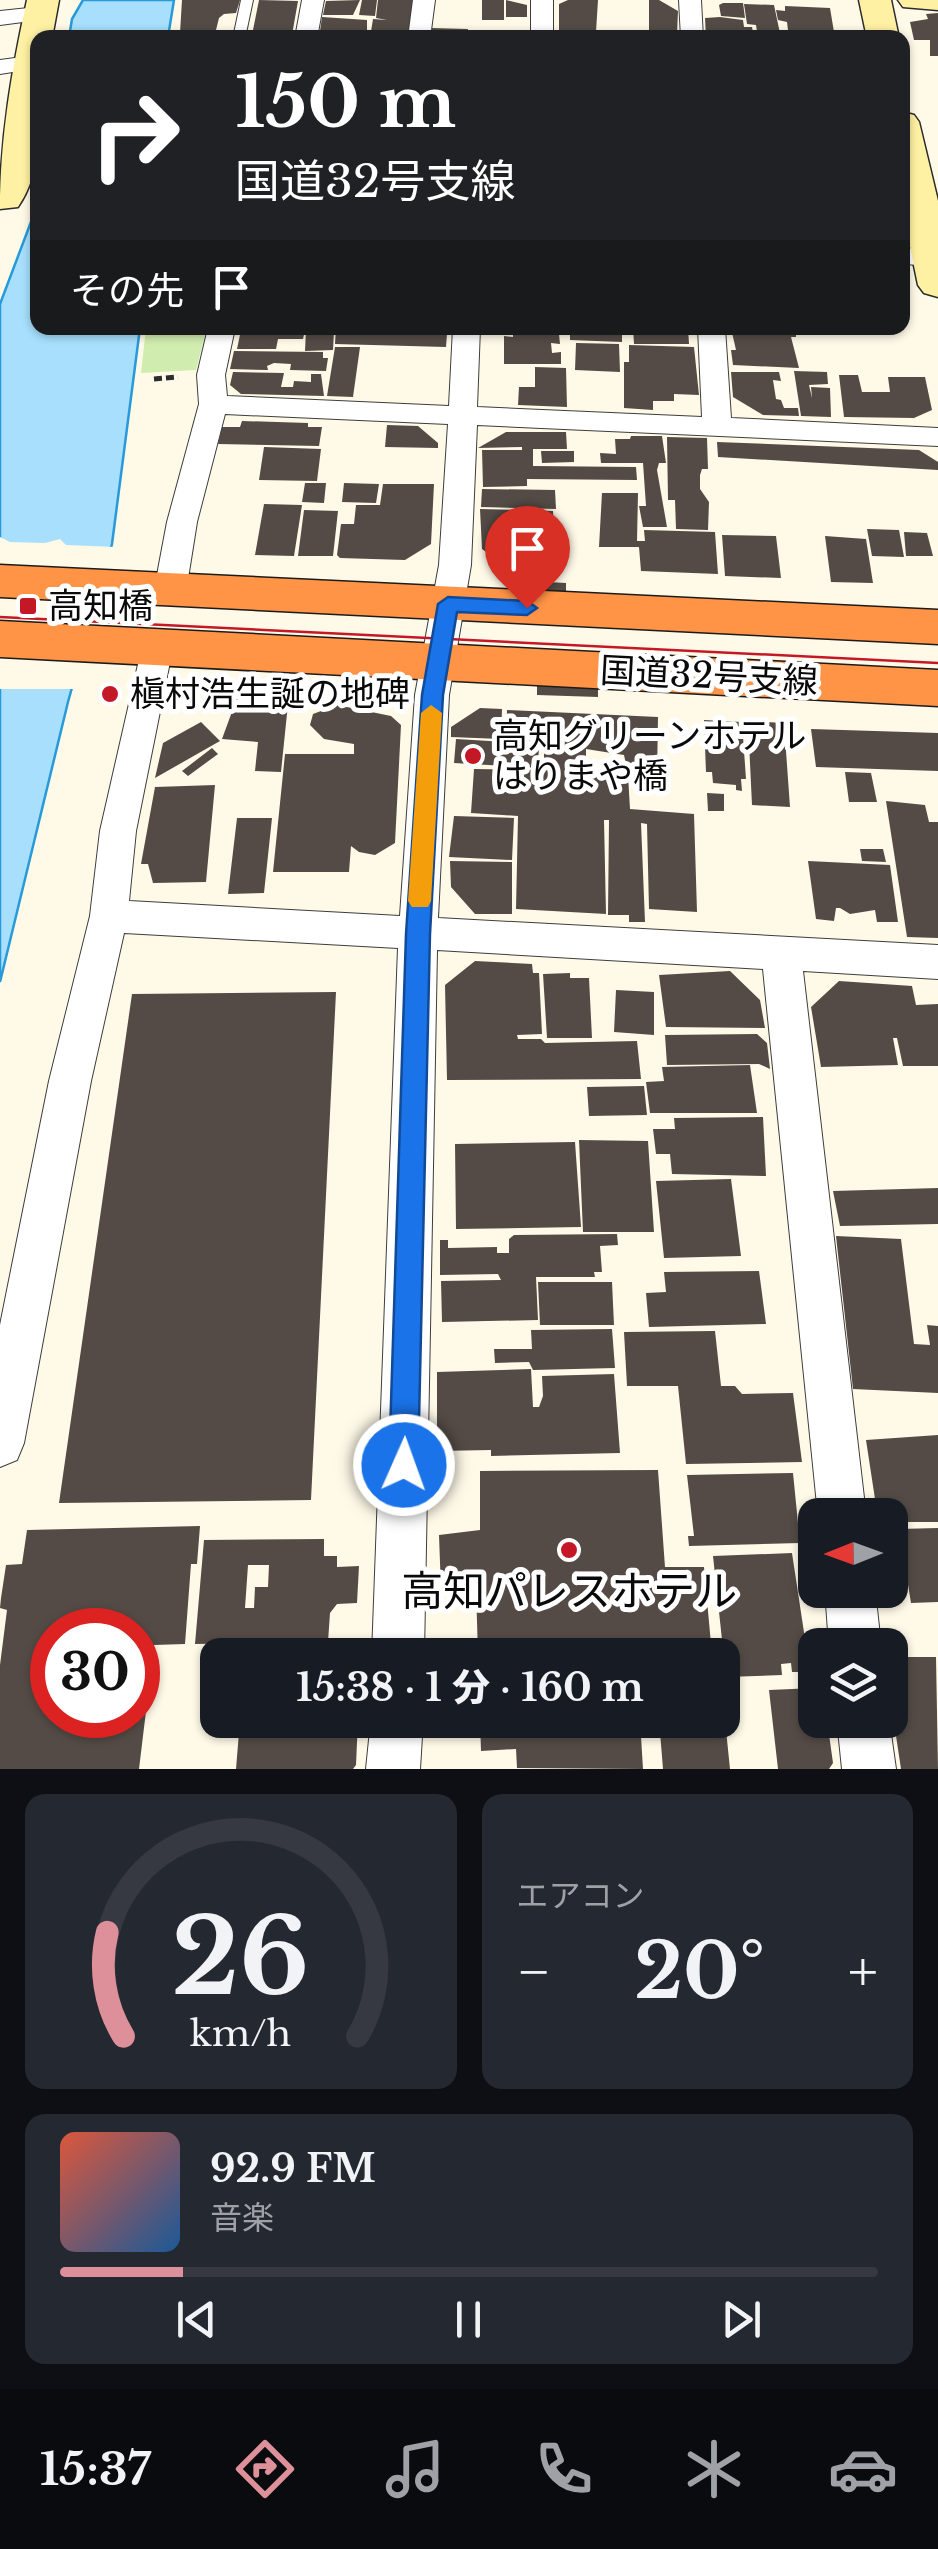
<!DOCTYPE html>
<html lang="ja">
<meta charset="utf-8">
<style>
:root{--surface:#171b24;--page:#242831;--text:#f1f3f6;--muted:#9ea1a6;--line:#363941;--accent:#dd9099}
body{margin:0;font-family:"Libre Baskerville","Noto Sans JP",serif;background:var(--page);color:var(--text);height:100vh;display:flex;flex-direction:column;font-size:38px;white-space:nowrap}
*{box-sizing:border-box;margin:0}
p{font-size:32px;color:var(--muted)}
.icon{flex:none;width:55px;height:55px;fill:none;stroke:currentColor;stroke-width:2;stroke-linecap:round;stroke-linejoin:round}
.map{position:relative;height:1769px;overflow:hidden}
.sheet{display:flex;flex-direction:column;gap:25px;padding:25px;background:#0d0f14;flex:1}
.sheet>*{flex:none}
.top-card{position:absolute;left:30px;top:30px;width:880px;height:305px;border-radius:20px;box-shadow:0 2px 8px #0004;background:#202124;color:#fff;overflow:hidden}
.needle{width:65px;rotate:269deg}
.controls{position:absolute;left:798px;top:1498px;display:grid;gap:20px}
.controls a{display:grid;place-items:center;width:110px;height:110px;border-radius:20px;background:var(--surface);box-shadow:0 2px 8px #0004;font-size:50px}
.speed{position:absolute;left:30px;top:1608px;display:flex;gap:20px;font-size:50px;font-weight:700;text-align:center}
.speed>*{display:grid;place-content:center;width:130px;height:130px;border-radius:50%;background:var(--surface);box-shadow:0 2px 8px #0004;line-height:1}
.speed .limit{border:15px solid #d22;background:#fff;color:#111}
.pin{position:absolute;display:grid;place-items:center;width:85px;height:85px;color:#fff;margin:-102px -42px;border-radius:50% 50% 50% 0;rotate:-45deg;box-shadow:0 0 10px #0007}
.pin .icon{rotate:45deg}
.me{position:absolute;width:110px;margin:-55px;rotate:2deg;stroke-linejoin:round;filter:drop-shadow(0 0 8px #0008)}
.turn{display:flex;align-items:center;gap:35px;height:210px;padding:0 40px;font-size:45px}
.turn .icon{width:130px;height:130px;stroke-width:2.5}
.turn b{display:block;font-size:70px;line-height:85px}
.then{display:flex;align-items:center;height:95px;padding:0 40px;background:#0003;gap:20px;font-size:38px}
.big{font-size:75px;font-weight:800;line-height:1.1}
.sheet .widget{flex:1;display:flex;flex-direction:column;justify-content:center;gap:15px;min-width:0;padding:0 35px;border-radius:20px;background:var(--page)}
.sheet .dial{align-items:center;gap:0}
.dial svg{height:260px;overflow:visible;fill:none;stroke:var(--line);stroke-width:7;stroke-linecap:round;text-anchor:middle}
.dial text{fill:var(--text);stroke:none}
.song{display:flex;align-items:center;gap:30px}
.cover{width:120px;height:120px;border-radius:15px;background:linear-gradient(135deg,hsl(10 70% 55%),hsl(210 70% 35%))}
.played{height:10px;border-radius:5px;background:linear-gradient(90deg,var(--accent) 15%,var(--line) 15%)}
.keys{display:flex;justify-content:space-around;direction:ltr}
.heat{display:flex;justify-content:space-between;align-items:center;font-size:55px;direction:ltr}
.sheet .tiles{flex:1;display:grid;gap:25px;grid-template-columns:1fr 1fr}
.widget:last-child{grid-column:span 2}
.trip{position:absolute;left:200px;top:1638px;width:540px;height:100px;border-radius:20px;background:var(--surface);box-shadow:0 2px 8px #0004;font-weight:800;line-height:100px;text-align:center}
.tab-bar{display:flex;height:160px;justify-content:space-around;align-items:center;background:#090b0e;color:var(--muted)}
.tab-bar .icon{width:70px;height:70px}
.tab-bar .on{color:var(--accent)}
.tab-bar b{font-size:45px;color:var(--text)}
.map>svg:first-child{display:block}
</style>
<div class="map">
<svg width="938" height="1769" viewBox="0 0 938 1769">
<rect width="100%" height="100%" fill="#fffae8"/>
<path fill="#d1ecaf" d="M146,328H207L196,370L141,373Z"/>
<path fill="#a7dffc" stroke="#2899d9" stroke-width="2.5" d="M83,0H174L168,37H69L72,19Z
M37,206L38,328H140L112,544L68,702L0,982V304Z"/>
<path fill="#fffae8" d="M0,537L10,542L45,543L60,539L66,545L116,547L74,689H0Z"/>
<path fill="#544b46" fill-rule="evenodd" d="M182,0H240L236,13L224,14L219,18L214,38H208V33H180Z
M259,0L298,1L292,35H252Z
M360,0L353,15H323L326,1Z
M362,0H377L375,16L359,15Z
M378,0H417L408,38H370L373,19L387,20L376,18Z
M482,0H504V20H482Z
M506,0L527,5V17H506Z
M568,0H598L596,32L559,31V4Z
M649,0H659L678,11L677,35L649,33Z
M723,3H743L745,18L721,16L719,5Z
M744,4L774,5L781,38H758L756,25L747,24Z
M785,6L830,8L835,38H789L787,22L778,20L776,10L785,11Z
M938,13V56H930V40H914L910,22L928,19L926,14Z
M322,17L367,20V38H319Z
M720,17L743,20L744,27H752L754,38H706L705,18Z
M431,28L468,29L467,37L430,38Z
M336,328H381L380,335H385L435,331L447,334L446,347L335,344Z
M570,328H622V342L570,340Z
M633,328H688L689,344H634Z
M731,328H796V337H791L799,368L733,365L731,350H736Z
M241,330L274,329L305,330L303,339H278L276,349H237Z
M306,330L334,331L333,350L305,351Z
M513,333L559,334L560,344L551,343L552,353L561,352V364H504V336L513,337Z
M576,343L619,344L620,372L575,370Z
M629,345L694,347L699,395L674,394V401H653V410L624,408V362H629Z
M335,347H360L353,397L327,396Z
M234,351L323,352V358H328L326,371L290,370L291,364L274,363L267,366L268,370L230,369Z
M535,367L566,368L567,407L518,405L519,387H535Z
M794,371L827,372L828,384L809,385L812,398L811,387L830,388L831,417L801,416Z
M233,372L284,373L281,387H293L294,381L311,382V374H321L324,396L241,394L230,385Z
M731,372H779L781,381L773,380L776,399L781,400L784,408H798L799,416L763,415L733,397Z
M839,375H858L862,392H890L888,377H925L932,410L914,418L844,417Z
M242,421L308,423V427H322L319,446L218,444L222,427H240Z
M387,425L418,426L438,443V448L385,447Z
M506,432H566L567,449H533V466L636,467L637,480L527,479V486L483,487L482,450H522V447L478,448Z
M631,436H662L666,463H659L657,470L667,527H643L639,506H646L643,463H601L600,453L616,454L615,439H630Z
M667,437L707,438L708,469H702L700,475V489L709,502L708,530L676,529L675,500H668Z
M717,442L919,450L938,462V470L718,457Z
M264,447L321,449L317,481L259,480Z
M541,451H574V462L542,463Z
M305,483H326L324,503L302,502Z
M344,483L379,484L376,503L342,502Z
M383,484H434L431,544L405,560L340,558L337,555L341,524H354L356,505H380Z
M482,489L555,490L556,509L481,507Z
M602,493H638L637,541H645L644,530L715,532L718,574L641,571L639,547H599Z
M264,504L302,505L294,556L255,555Z
M480,509L553,511L556,566H506L482,549Z
M304,510L338,511L333,556H298Z
M867,529L899,530L904,557L872,556Z
M904,532L927,533L933,556H906Z
M722,535L776,536L781,578L725,576Z
M825,536L866,539L873,583L831,582Z
M510,580L566,583V594L509,592Z
M537,684L598,686V697L537,695Z
M237,698L288,704L281,772L255,771L258,742L222,739Z
M337,705L391,716L401,725L395,843L375,855L359,852L351,846L349,872H273L285,754H354V744L324,739L310,725L313,714Z
M480,708L502,709L501,739L451,737V727Z
M507,710L658,717L657,776L628,774L624,755L586,749V773L628,775L630,809L694,814L697,912L649,909L647,824L641,823L645,922H629V915H608L609,820H604L606,914L516,909L518,816L471,813L474,769L549,770L544,769V741L506,740Z
M704,720L742,722L746,779H741L742,791L736,790V785L713,783L712,772H706Z
M748,721L784,723L790,807L752,805Z
M201,722L220,741L155,778L163,743Z
M811,729L938,733V771L816,767Z
M456,739L539,744L538,768L454,763Z
M212,748L218,754L188,776L182,771Z
M845,772L871,773L877,802H849Z
M215,785L206,882L153,883L148,864H141L155,787Z
M707,793L724,794V811H708Z
M886,801L925,805L929,822H938V938L907,937Z
M454,816L514,818L512,860L449,857Z
M237,818H272L264,893L228,894Z
M860,849H883L886,862L862,861Z
M450,861L512,862V914H475L451,887Z
M808,861L890,865L898,922H877L875,910L850,914L840,908H836L834,921L816,919Z
M475,961L532,964L533,973H539L542,1034L517,1035L518,1039H541L545,1043L637,1041L641,1079L447,1080L445,985Z
M730,971L760,1000L765,1028L666,1027L659,975Z
M570,973V978H589L592,1038H547L543,974Z
M839,981L912,986L916,1005L938,1004V1066H903L897,1038H893L898,1065L821,1067L811,1007Z
M616,990L654,992V1035L614,1032Z
M336,992L311,1500L59,1503L132,994Z
M757,1034L767,1043L770,1069L759,1064L667,1065L665,1035Z
M750,1065L757,1113H650L646,1082L664,1081L662,1067Z
M644,1086L647,1115L589,1116L587,1087Z
M763,1117L766,1176L672,1174L670,1154H656L653,1129H675L674,1118Z
M579,1140L648,1141L654,1232H583Z
M575,1142L581,1227L456,1229L455,1144Z
M731,1179L741,1256L664,1258L656,1181Z
M938,1188V1224L840,1226L833,1191Z
M617,1234L618,1245L600,1246L602,1272H594L595,1277H536L538,1320L442,1322L441,1281L501,1280L498,1274L440,1275V1240H448V1248L497,1247V1253H509V1239L514,1235Z
M836,1236L901,1239L914,1344L930,1345L927,1325L938,1326V1393L853,1389Z
M759,1271L766,1324L649,1327L646,1293L666,1292L664,1272Z
M538,1282H612L614,1325H540Z
M612,1329L615,1368L533,1370L529,1362L495,1363L494,1349H532L531,1330Z
M715,1331L721,1386H735L742,1394L793,1393L802,1462L686,1464L678,1386H627L624,1332Z
M531,1369L533,1407H539L543,1396L542,1376L614,1374L620,1453L491,1456V1450L437,1451V1372Z
M938,1435V1522H890V1515L885,1511H889L888,1506H882L881,1499H875L866,1440Z
M658,1470L665,1567H704L712,1655H478L476,1588L441,1590L439,1535L480,1530V1471Z
M793,1473L800,1543L689,1546L688,1536H694L687,1475Z
M200,1526L197,1564H191L185,1644L154,1645L139,1769H0V1665L7,1610L0,1608L1,1598L6,1565L22,1564L27,1530ZM52,1630H138V1715H52Z
M938,1528V1602L911,1603L899,1529Z
M324,1539V1556H337V1567L359,1566L357,1603L337,1604L330,1613L328,1642L195,1644L204,1540ZM248,1565H269L268,1587H255L254,1608H245Z
M792,1553L810,1672H792L791,1663L781,1664L782,1675L726,1677L713,1556Z
M360,1648V1655H244L245,1650Z
M906,1657H936L938,1769H901L890,1696V1668H908Z
M815,1688V1720H827L833,1763L829,1769H778L769,1690Z
M240,1720H358L356,1765L353,1769H236Z
M480,1720H640L643,1769L517,1768L516,1749L481,1751Z
M664,1720H725L730,1769H663L660,1732Z"/>
<g fill="none" stroke-linecap="round" stroke-linejoin="round">
<defs>
<path id="lane" d="M241,0H253L245,38H233Z"/>
<path id="street" d="M302,0H324L317,38H295Z
M413,0H435L430,38H408Z
M531,0H553V38H531Z
M679,0H701L703,38H681Z
M38,7L49,14L46,19L0,25V11Z
M30,56L38,58V68L0,74V60Z
M902,248L938,250V266L902,264Z
M208,328H235L225,375L227,396L449,406L453,328H480L477,407L702,417L698,328H725L731,418L938,428V446L477,425L471,565L449,695L438,918L938,945V979L803,971L866,1515H818L763,969L437,950L424,1655H372L398,948L124,933L91,1081L24,1443L17,1460L0,1467V1325L49,1081L90,916L100,831L144,638L156,635L168,638L173,647L136,831L129,901L400,916L415,695L439,565L448,424L225,414L197,522L186,591L181,599L170,602L159,599L154,591L167,522L199,404L197,375Z
M825,1590H875L881,1645H829Z
M371,1720H423L420,1769H366Z
M837,1720H889L896,1769H842Z"/>
<path id="secondary" d="M27,0H59L52,38H38C38,90 50,161 18,207L0,209C0,138 12,69 27,0Z
M859,0H891L899,38H867Z
M898,0H938V10L903,7Z
M902,112L914,115L919,122L938,201V297L924,293L918,285L902,208Z"/>
<path id="highway" d="M0,565L938,610V644L0,597Z
M0,621L938,670V706L0,657Z"/>
</defs>
<use href="#lane" stroke="#3d3d3d" stroke-width="2"/>
<use href="#street" stroke="#3d3d3d" stroke-width="2"/>
<use href="#secondary" stroke="#2c2c2c" stroke-width="3"/>
<use href="#highway" stroke="#1b1b1b" stroke-width="3"/>
<path stroke="#2c2c2c" stroke-width="5" stroke-dasharray="8 4" stroke-linecap="butt" d="M154,379L178,377"/>
<use href="#lane" fill="#fff" fill-rule="evenodd"/>
<use href="#street" fill="#fff" fill-rule="evenodd"/>
<use href="#secondary" fill="#fff1a3" fill-rule="evenodd"/>
<use href="#highway" fill="#ff9346" fill-rule="evenodd"/>
<path stroke="#c51827" stroke-width="2.5" d="M0,617L938,663"/>
</g>
<path fill="#1a73e8" stroke="#114b97" stroke-width="2.5" d="M448,597L527,601L537,608L527,615L457,612L443,695L430,934L418,1465L414,1476L404,1480L393,1476L389,1465L406,934L422,695L438,604Z"/>
<path fill="#f59e0b" d="M431,705L442,713L431,901L428,907H412L408,901L421,713Z"/>
<g fill="#c51827" stroke="#fff" stroke-width="4">
<rect x="18" y="596" width="20" height="20" rx="5"/>
<circle cx="110" cy="694" r="10"/>
<circle cx="473" cy="756" r="10"/>
<circle cx="569" cy="1550" r="10"/>
</g>
<g text-anchor="middle" stroke-width="10" stroke-linejoin="round" paint-order="stroke">
<g font-size="35" fill="#0a0a0a" stroke="#fff" text-anchor="start">
<text x="48" y="618">高知橋</text>
<text x="130" y="706">槇村浩生誕の地碑</text>
<text x="493" y="748">高知グリーンホテル<tspan x="493" dy="40">はりまや橋</tspan></text>
</g>
<g font-size="35" fill="#0a0a0a" stroke="#fff">
<text transform="translate(709 676) rotate(3)" y="12">国道32号支線</text>
</g>
<g font-size="42" fill="#0a0a0a" stroke="#fff">
<text x="569" y="1606">高知パレスホテル</text>
</g>
</g>
</svg>
<div class="controls">
<a><svg class="needle" viewBox="-14 -14 28 28"><path d="M0-13l5 13h-10z" fill="#e53935"/><path d="M0 13l5-13h-10z" fill="#9ea1a6"/></svg></a>
<a><svg class="icon" aria-label="layers" viewBox="0 0 24 24"><path d="M12 4l9 5-9 5-9-5zM3 14l9 5 9-5"/></svg></a>
</div>
<div class="speed"><div class="limit">30</div></div>
<div class="pin" style="left:527px;top:608px;background:#d93025"><svg class="icon" aria-label="arrive" viewBox="0 0 24 24"><path d="M6 21V4h12l-3 4 3 4H6"/></svg></div>
<svg class="me" style="left:404px;top:1465px" viewBox="-20 -20 40 40"><circle r="17" fill="#1a73e8" stroke="#fff" stroke-width="3"/><path d="M0-11L8 9 0 5-8 9z" fill="#fff"/></svg>
<div class="trip">15:38 · 1 分 · 160 m</div>
<div class="top-card">
<div class="turn"><svg class="icon" aria-label="right" viewBox="0 0 24 24"><path d="M7 20v-9h11M14 6l5 5-5 5"/></svg><div><b>150 m</b>国道32号支線</div></div>
<div class="then">その先<svg class="icon" aria-label="arrive" viewBox="0 0 24 24"><path d="M6 21V4h12l-3 4 3 4H6"/></svg></div>
</div>
</div>
<section class="sheet">
<div class="tiles">
<div class="widget dial"><svg viewBox="0 0 100 80">
<path d="M14 69A42 42 0 1 1 86 69"/>
<path d="M14 69A42 42 0 0 1 9 37" stroke="#dd9099"/>
<text x="50" y="56" font-size="32" font-weight="700">26</text>
<text x="50" y="72" font-size="11">km/h</text>
</svg></div>
<div class="widget"><p>エアコン</p>
<div class="heat"><a>−</a><b class="big">20°</b><a>+</a></div>
</div>
<div class="widget">
<div class="song"><i class="cover"></i><div><b>92.9 FM</b><p>音楽</p></div></div>
<div class="played"></div>
<div class="keys"><svg class="icon" aria-label="previous" viewBox="0 0 24 24"><path d="M18 5L8 12l10 7zM5 5v14"/></svg><svg class="icon" aria-label="pause" viewBox="0 0 24 24"><path d="M8 5v14M16 5v14"/></svg><svg class="icon" aria-label="next" viewBox="0 0 24 24"><path d="M6 5l10 7-10 7zM19 5v14"/></svg></div>
</div>
</div>
</section>
<nav class="tab-bar">
<b>15:37</b>
<svg class="icon on" aria-label="directions" viewBox="0 0 24 24"><path d="M12 3l9 9-9 9-9-9zM9 14v-3h6M13 9l2 2-2 2"/></svg>
<svg class="icon" aria-label="music" viewBox="0 0 24 24"><path d="M9 18V5l10-2v13"/><circle cx="6" cy="18" r="3"/><circle cx="16" cy="16" r="3"/></svg>
<svg class="icon" aria-label="phone" viewBox="0 0 24 24"><path d="M5 4h4l2 5-3 2q2 4 5 5l2-3 5 2v4C11 20 4 13 5 4z"/></svg>
<svg class="icon" aria-label="climate" viewBox="0 0 24 24"><path d="M12 3v18M4 7l16 10M4 17L20 7"/></svg>
<svg class="icon" aria-label="car" viewBox="0 0 24 24"><path d="M5 17H2v-5l4-1 3-4h7l3 4 3 1v5h-3M9 17h6M6 11h13"/><circle cx="7" cy="17" r="2"/><circle cx="17" cy="17" r="2"/></svg>
</nav>
